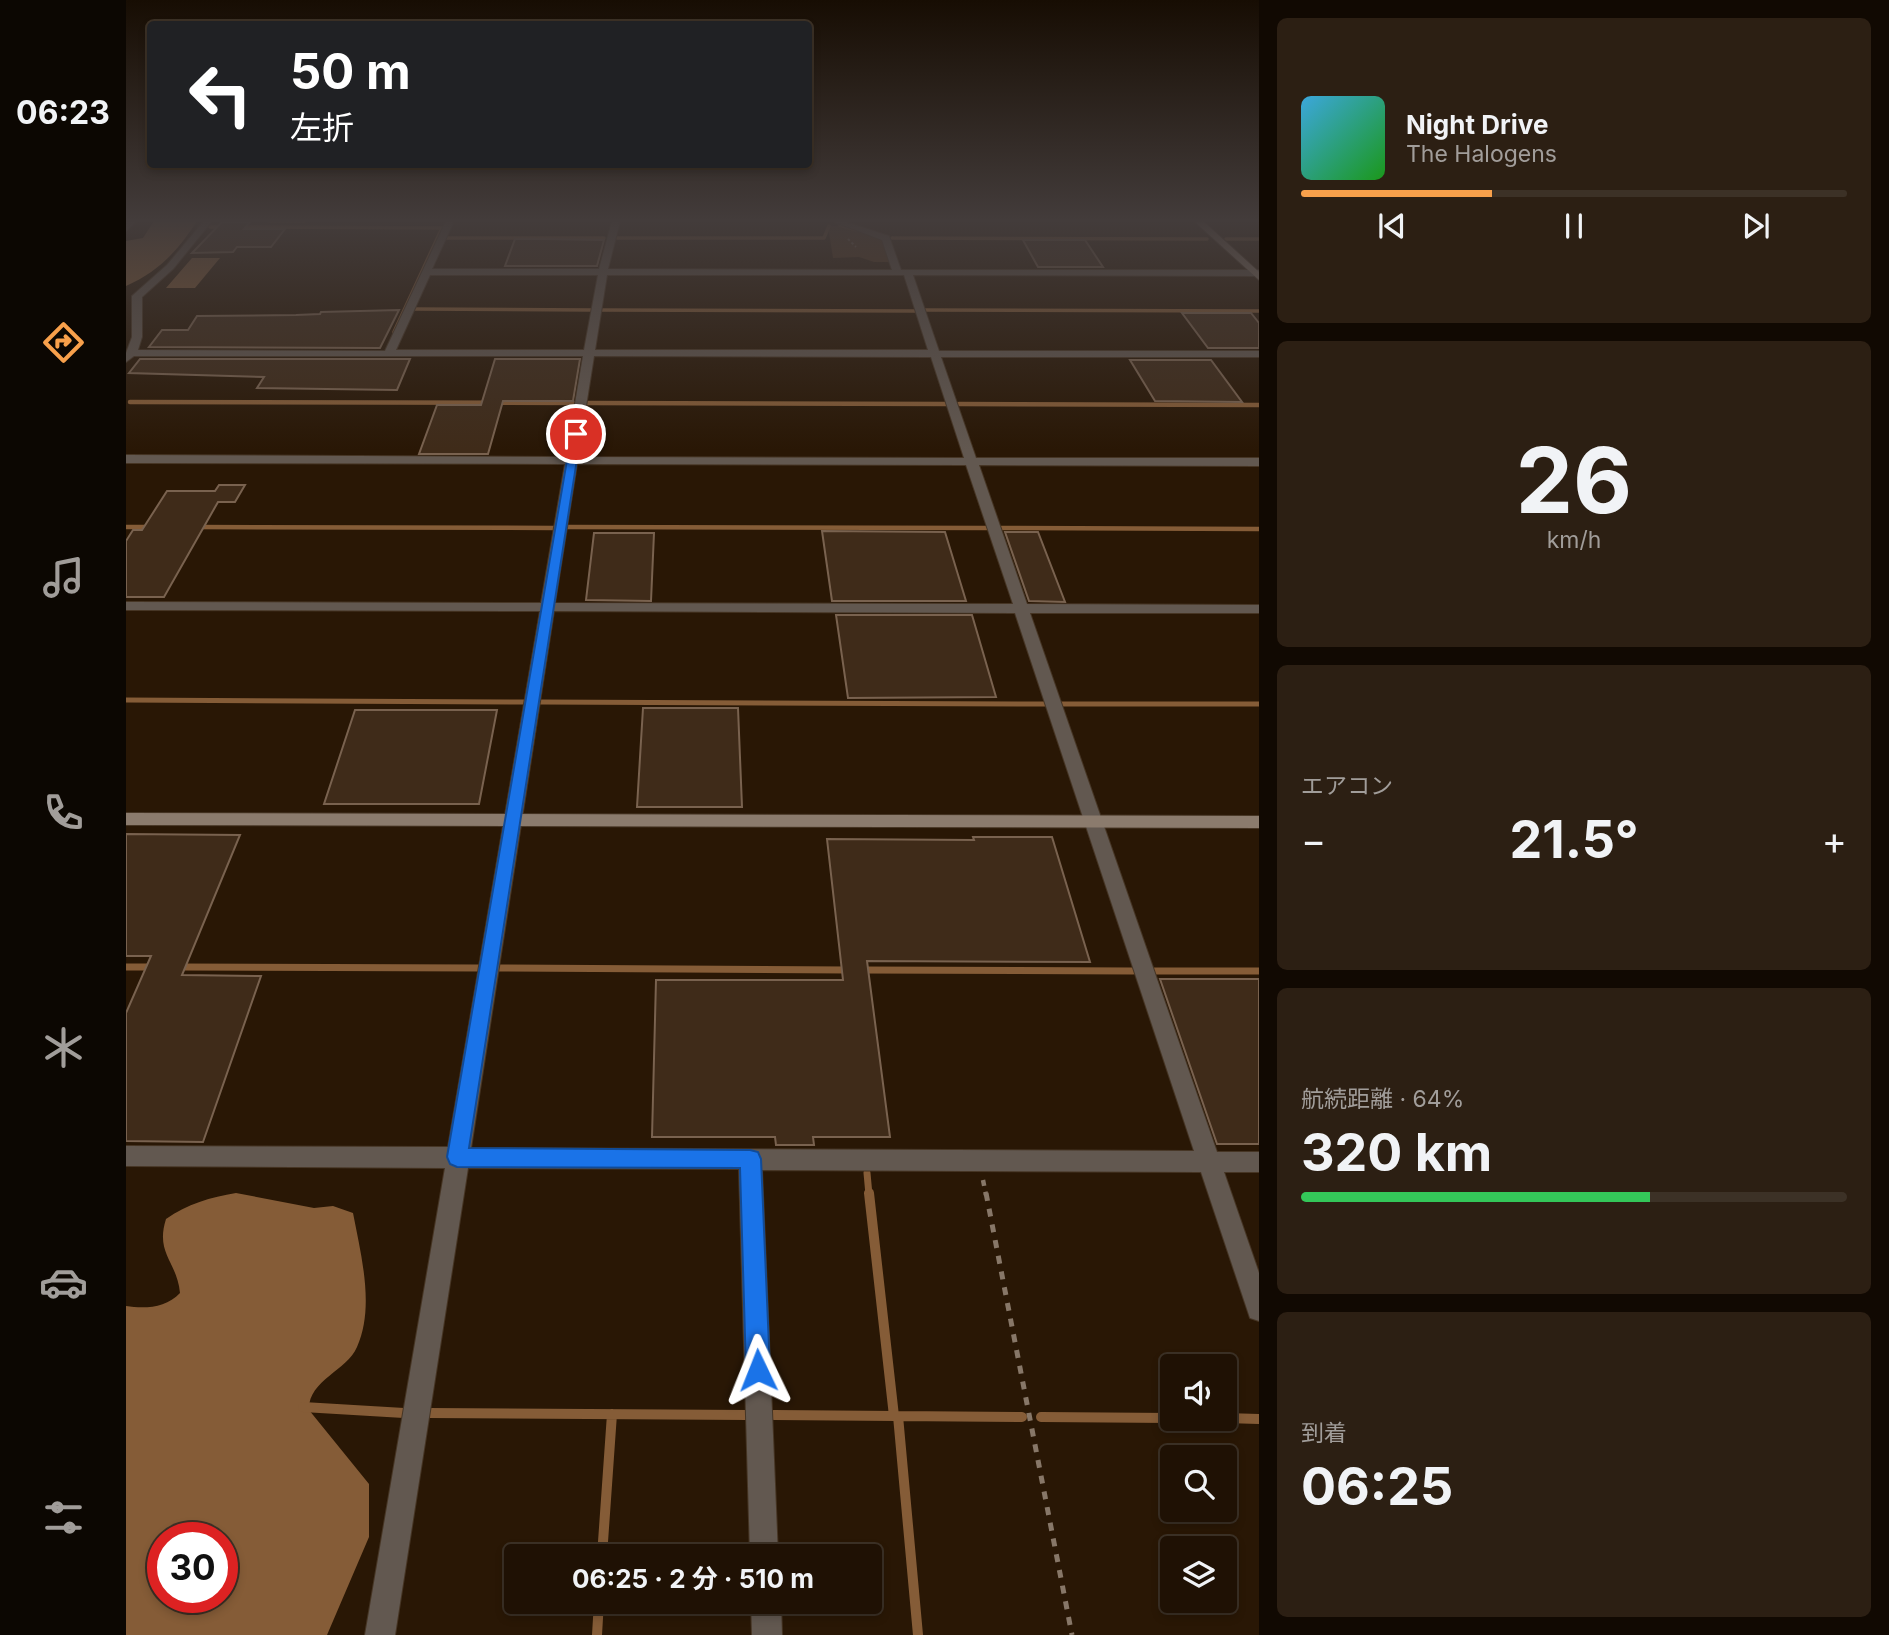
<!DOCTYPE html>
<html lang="ja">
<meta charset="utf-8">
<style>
:root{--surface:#1f1104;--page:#2c1f13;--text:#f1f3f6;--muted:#a19d9a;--line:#3c3126;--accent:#f8a04b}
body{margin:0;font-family:Inter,"Noto Sans JP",sans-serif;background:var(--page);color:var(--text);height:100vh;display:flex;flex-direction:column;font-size:26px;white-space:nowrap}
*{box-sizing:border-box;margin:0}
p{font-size:23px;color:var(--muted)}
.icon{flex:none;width:38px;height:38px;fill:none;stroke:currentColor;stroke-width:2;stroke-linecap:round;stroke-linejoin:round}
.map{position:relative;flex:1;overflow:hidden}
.sheet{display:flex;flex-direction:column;gap:18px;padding:18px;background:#110902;width:630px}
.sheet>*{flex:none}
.banner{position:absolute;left:21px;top:21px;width:665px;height:147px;border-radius:7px;box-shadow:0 4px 10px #0003,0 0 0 2px var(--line);background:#202124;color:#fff;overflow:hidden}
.controls{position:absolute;left:1034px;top:1354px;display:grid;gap:14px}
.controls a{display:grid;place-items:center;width:77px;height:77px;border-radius:7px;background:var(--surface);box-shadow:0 4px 10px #0003,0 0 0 2px var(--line);font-size:35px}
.speed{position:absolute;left:21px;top:1522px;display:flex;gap:14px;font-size:35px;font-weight:700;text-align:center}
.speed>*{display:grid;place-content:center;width:91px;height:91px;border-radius:50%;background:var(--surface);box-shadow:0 4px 10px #0003,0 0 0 2px var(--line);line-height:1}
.speed .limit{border:10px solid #d22;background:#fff;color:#111}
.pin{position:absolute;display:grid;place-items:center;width:60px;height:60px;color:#fff;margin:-30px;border:4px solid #fff;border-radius:50%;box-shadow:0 2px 7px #0007}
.me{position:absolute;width:77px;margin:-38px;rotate:358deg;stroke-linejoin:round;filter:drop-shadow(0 0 5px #0008)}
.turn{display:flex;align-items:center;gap:24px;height:147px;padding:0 28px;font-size:32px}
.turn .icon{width:91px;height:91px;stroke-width:2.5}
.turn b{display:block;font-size:49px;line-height:60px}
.big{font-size:52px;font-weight:700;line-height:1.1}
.sheet .card{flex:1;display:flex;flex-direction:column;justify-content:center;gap:10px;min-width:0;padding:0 24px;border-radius:10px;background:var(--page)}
.sheet .dial{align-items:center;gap:0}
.dial b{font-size:91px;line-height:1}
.song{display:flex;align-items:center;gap:21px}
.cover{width:84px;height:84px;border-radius:10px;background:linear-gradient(135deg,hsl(200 70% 55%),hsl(120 70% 35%))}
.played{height:7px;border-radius:4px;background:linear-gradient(90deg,var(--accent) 35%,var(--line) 35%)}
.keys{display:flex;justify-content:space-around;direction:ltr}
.heat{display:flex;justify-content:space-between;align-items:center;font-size:38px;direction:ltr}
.charge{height:10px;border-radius:5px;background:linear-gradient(90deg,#34c759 64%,var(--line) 0)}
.trip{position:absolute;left:378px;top:1544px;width:378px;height:70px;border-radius:7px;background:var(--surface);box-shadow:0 4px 10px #0003,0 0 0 2px var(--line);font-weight:700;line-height:70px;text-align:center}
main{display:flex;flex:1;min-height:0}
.tab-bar{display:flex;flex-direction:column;width:126px;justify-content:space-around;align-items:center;background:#0c0702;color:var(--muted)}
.tab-bar .icon{width:49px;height:49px}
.tab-bar .selected{color:var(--accent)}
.tab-bar b{font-size:32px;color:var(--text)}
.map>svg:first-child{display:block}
</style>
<main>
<nav class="tab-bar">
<b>06:23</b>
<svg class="icon selected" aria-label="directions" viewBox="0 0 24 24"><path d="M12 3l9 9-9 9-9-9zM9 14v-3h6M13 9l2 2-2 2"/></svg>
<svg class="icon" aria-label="music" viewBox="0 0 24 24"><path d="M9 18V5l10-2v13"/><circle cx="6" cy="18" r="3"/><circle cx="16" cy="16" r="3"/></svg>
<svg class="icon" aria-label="phone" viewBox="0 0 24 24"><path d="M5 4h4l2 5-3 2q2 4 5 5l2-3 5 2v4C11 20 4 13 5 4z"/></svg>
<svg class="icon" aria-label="climate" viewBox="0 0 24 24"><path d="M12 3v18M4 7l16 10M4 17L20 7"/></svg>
<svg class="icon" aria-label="car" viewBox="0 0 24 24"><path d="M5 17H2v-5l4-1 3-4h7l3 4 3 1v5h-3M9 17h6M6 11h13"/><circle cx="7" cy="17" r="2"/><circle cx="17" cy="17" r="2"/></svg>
<svg class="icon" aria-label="filters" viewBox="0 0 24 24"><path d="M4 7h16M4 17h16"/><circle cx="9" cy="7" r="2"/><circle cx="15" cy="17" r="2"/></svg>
</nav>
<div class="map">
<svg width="1133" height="1635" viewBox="0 0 1133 1635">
<rect width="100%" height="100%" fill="#291705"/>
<path fill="#55361a" d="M702,226H714L757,239L764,262H748L733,257L707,258Z"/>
<path fill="#855c37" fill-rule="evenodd" d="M28,221H71C53,250 32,272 0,286V241L17,238Z
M66,258H94L69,288H40Z
M110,1193L188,1208L207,1206L227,1213C235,1255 249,1307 231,1347C221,1371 182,1380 183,1410L243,1484V1537L201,1635H0V1306C19,1309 40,1308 54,1293C51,1261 29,1254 40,1219C61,1204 85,1197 110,1193ZM37,1538H96V1598H37Z"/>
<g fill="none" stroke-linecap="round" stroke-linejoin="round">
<path stroke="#855c37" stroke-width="3.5" d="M143,221H178
M714,225L731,230
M84,227H99
M114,227L316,228L268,332
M320,238H478
M491,238H698L703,226
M766,238L1081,239
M1100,239H1133
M288,309L466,310
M474,310L791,311
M799,310L1133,311"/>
<path stroke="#855c37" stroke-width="4.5" d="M4,402L450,403
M461,403L822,404
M833,404L1133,405
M0,527H25
M70,527L429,528
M440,527L863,528
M874,528L1133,529"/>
<path stroke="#855c37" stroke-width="5" d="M0,700L398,702
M414,702L920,704
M936,704H1133"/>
<path stroke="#855c37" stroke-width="7" d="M0,967H29
M54,967L353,968
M373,968L721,970
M736,970L1007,971
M1028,971H1133
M741,1173L743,1195"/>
<path stroke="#855c37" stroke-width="10" d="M743,1193L768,1416
M177,1407L278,1413
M302,1413L622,1415
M648,1415L896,1417
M772,1416L792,1635
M915,1417L1046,1418
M1099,1418L1133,1419
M476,1556L486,1414
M471,1635L473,1601"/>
</g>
<path fill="#3f2b19" stroke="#79624f" stroke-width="2" d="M96,222H124L118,229H159L145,247H111L107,252L66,253Z
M389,239H419L478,240L471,266H379Z
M897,240H959L977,267H912Z
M273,310L254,348L23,347L36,330H62L71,316L170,315L194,314L195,312Z
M1056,313H1125L1133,323V348H1082Z
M14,359H284L271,390L131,388L138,377L3,373Z
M369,359H454L447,401H377L362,454H293L311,405H355Z
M1004,360H1085L1116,402L1029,401Z
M93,485H119L109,502H92L38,597H0V541L7,530H16L41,491H89Z
M696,531L819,532L840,601H706Z
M879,532H912L939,602L903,601Z
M468,533H528L525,601L460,600Z
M710,615H846L870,697L722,698Z
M517,708H612L616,807H511Z
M229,710H371L353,804H198Z
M0,834L114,835L56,975L135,976L77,1142L0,1141V1013L25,956H0Z
M847,837H926L964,962L741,961L764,1137H687L688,1145H650L649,1137H526L530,980H717L701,839L848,840Z
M1034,979H1133V1144H1091Z"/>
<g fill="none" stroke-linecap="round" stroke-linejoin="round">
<defs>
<path id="street" d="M2,221H11L0,231V223Z
M78,221H86L47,269L16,297V337L12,350L259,351L320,221H328L306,269H473L486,221H494L482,269L766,270L756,240L706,221H717L763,236L775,270H1133V276L787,275L813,351H1133V357H815L850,458H1133V466L853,465L901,604L1133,605V613H904L1091,1152H1133V1172H1098L1133,1273V1321L1124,1318L1121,1309L1075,1172L636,1170L652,1556H624L613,1169L342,1168L269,1635H239L319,1168L0,1166V1146L322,1147L414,611L0,610V602L415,603L439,464L0,463V455L440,457L457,356H8L0,362V353L6,337V296L41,265ZM304,275H472L458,350H270ZM481,275H778L802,350H469ZM468,356L805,357L838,458L452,457ZM451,464L840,465L887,604L429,603ZM428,611L889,613L1068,1151L345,1148Z
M625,1601H655L656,1635H626Z"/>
<path id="secondary" d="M1068,221H1077L1133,272V280Z
M0,813L1133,816V828L0,825Z"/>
</defs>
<use href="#street" stroke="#463524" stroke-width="2"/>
<use href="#secondary" stroke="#463524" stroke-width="2"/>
<path stroke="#877768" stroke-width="2" stroke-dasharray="2.5 2.5" stroke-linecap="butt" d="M722,239L730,247"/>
<path stroke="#877768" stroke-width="4.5" stroke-dasharray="6 6" stroke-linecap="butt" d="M857,1180L860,1195"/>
<path stroke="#877768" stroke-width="5" stroke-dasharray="8 8" stroke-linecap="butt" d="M860,1193L946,1635"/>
<use href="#street" fill="#625850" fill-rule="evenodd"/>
<use href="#secondary" fill="#8b7b6d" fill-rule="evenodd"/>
</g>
<linearGradient id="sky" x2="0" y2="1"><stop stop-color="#170d03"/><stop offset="0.49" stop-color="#433c3b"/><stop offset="1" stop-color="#433c3b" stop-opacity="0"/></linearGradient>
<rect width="1133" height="450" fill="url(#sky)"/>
<path fill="#1a73e8" stroke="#114b97" stroke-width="2" d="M446,431L455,434L343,1148L624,1150L632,1152L635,1159L644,1370L640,1379L632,1382L623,1379L620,1370L614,1168L331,1167L324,1164L321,1157Z"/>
</svg>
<div class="controls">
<a><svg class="icon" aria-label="sound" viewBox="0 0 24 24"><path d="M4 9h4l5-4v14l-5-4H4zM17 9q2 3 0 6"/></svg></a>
<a><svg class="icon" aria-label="search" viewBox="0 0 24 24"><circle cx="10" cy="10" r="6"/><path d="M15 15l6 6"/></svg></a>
<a><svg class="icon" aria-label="layers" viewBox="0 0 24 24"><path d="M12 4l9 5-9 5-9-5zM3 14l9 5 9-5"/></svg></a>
</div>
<div class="speed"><div class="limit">30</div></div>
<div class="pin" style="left:450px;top:434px;background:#d93025"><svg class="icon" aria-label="arrive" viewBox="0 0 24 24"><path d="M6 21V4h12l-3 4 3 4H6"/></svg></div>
<svg class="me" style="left:632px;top:1370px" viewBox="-20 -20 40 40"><path d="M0-17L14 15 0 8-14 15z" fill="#1a73e8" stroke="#fff" stroke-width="4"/></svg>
<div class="trip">06:25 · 2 分 · 510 m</div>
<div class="banner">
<div class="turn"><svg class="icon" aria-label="left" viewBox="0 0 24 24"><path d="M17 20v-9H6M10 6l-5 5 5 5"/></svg><div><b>50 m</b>左折</div></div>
</div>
</div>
<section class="sheet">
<div class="card">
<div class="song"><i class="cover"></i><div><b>Night Drive</b><p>The Halogens</p></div></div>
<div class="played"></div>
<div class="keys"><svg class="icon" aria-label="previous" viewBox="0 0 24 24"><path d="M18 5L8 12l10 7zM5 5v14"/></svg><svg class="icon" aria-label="pause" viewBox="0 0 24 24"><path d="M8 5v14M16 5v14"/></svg><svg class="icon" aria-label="next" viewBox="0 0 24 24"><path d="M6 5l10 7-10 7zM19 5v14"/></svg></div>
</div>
<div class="card dial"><b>26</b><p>km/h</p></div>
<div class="card"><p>エアコン</p>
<div class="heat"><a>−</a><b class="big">21.5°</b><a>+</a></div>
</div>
<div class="card"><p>航続距離 · 64%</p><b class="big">320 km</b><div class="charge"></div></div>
<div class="card"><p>到着</p><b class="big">06:25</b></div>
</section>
</main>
